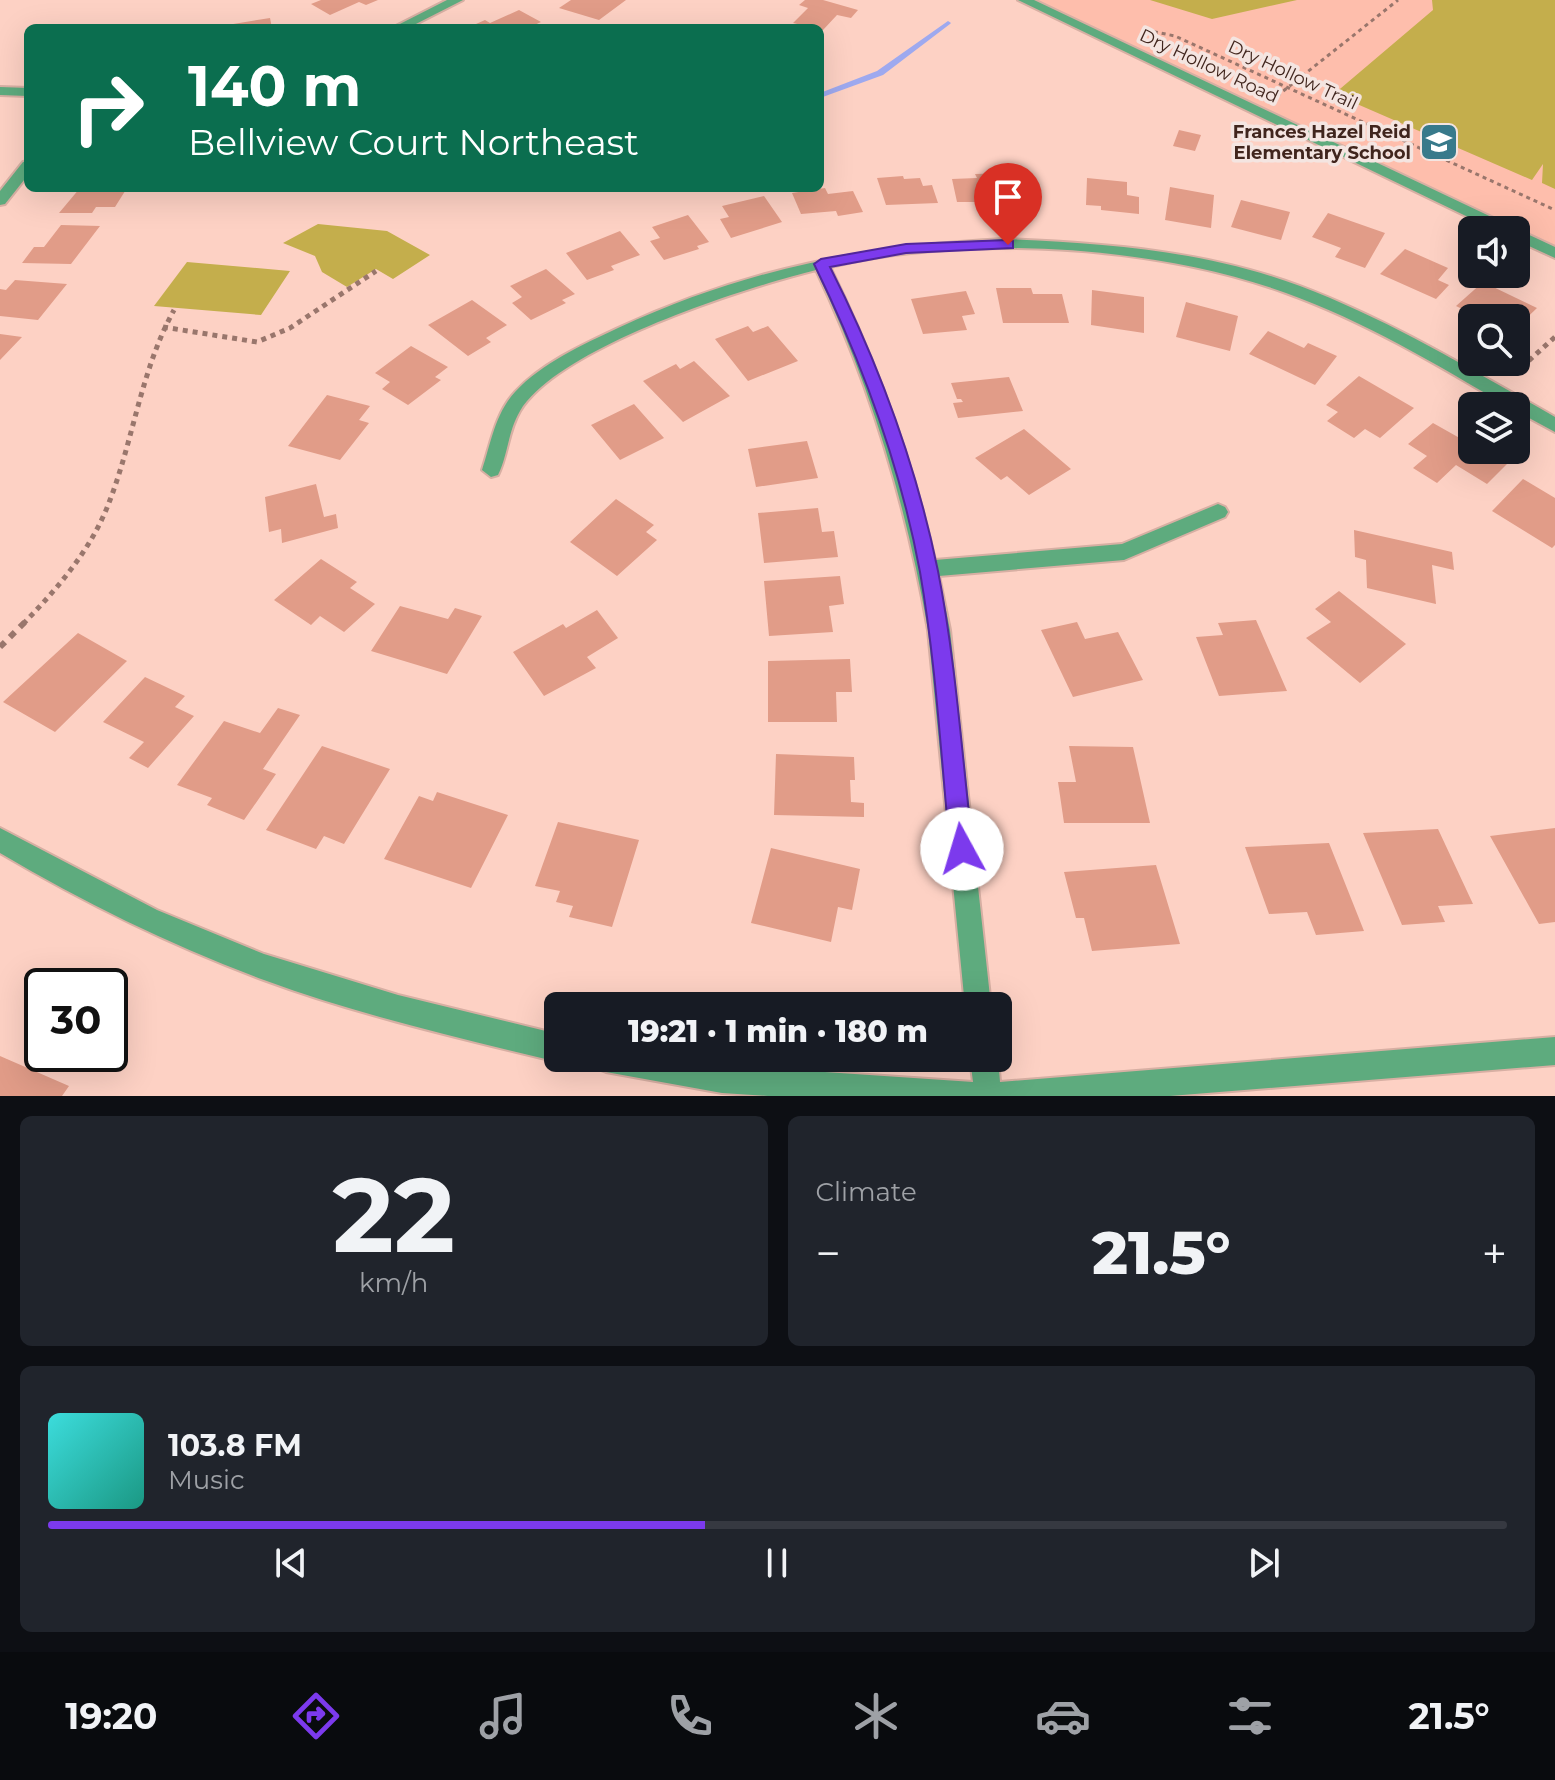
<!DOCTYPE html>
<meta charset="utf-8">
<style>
:root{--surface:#171b24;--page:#20242c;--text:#f1f3f6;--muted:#9ea1a6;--line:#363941;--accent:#7c3aed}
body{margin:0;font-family:Montserrat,sans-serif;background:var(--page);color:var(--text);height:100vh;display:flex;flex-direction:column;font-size:30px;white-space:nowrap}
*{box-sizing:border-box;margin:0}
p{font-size:26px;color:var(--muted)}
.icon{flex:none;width:44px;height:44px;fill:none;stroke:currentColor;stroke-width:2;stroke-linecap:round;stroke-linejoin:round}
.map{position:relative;height:1096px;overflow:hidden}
.panel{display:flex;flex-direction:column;gap:20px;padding:20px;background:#0d0f14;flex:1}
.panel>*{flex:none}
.hud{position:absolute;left:24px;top:24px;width:800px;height:168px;border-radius:12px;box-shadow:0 8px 32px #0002;background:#0b6e4f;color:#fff;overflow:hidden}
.fabs{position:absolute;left:1458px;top:216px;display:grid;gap:16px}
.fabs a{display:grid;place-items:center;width:72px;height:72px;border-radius:12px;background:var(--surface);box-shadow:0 8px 32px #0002;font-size:40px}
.speed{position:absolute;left:24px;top:968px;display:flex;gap:16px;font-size:40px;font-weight:700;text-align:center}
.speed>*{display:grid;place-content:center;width:104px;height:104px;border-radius:50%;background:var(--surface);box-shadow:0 8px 32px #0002;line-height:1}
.speed .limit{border:4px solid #111;border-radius:12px;background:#fff;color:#111}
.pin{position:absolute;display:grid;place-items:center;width:68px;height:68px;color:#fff;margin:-82px -34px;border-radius:50% 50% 50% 0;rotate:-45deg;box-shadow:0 0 8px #0007}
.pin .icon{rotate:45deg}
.me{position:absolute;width:88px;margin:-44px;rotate:354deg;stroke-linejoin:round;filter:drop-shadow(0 0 6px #0008)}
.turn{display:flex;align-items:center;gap:28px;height:168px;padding:0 32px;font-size:36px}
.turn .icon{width:104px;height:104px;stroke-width:2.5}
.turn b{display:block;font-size:56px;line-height:68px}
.big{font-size:60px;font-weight:800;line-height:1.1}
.panel .tile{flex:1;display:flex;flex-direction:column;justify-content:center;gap:12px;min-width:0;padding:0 28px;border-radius:12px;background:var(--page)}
.panel .dial{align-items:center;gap:0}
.dial b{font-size:104px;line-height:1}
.song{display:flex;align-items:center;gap:24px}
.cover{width:96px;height:96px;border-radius:12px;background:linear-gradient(135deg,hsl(180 70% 55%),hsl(170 70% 35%))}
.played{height:8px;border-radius:4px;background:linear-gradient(90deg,var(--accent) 45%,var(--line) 45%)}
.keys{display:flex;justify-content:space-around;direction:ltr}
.heat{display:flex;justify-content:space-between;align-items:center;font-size:44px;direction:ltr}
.panel .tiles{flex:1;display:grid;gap:20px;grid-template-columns:1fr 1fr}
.tile:last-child{grid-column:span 2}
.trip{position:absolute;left:544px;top:992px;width:468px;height:80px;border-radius:12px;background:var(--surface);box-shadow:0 8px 32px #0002;font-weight:800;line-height:80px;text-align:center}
.tab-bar{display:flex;height:128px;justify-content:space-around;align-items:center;background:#090b0e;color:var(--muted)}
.tab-bar .icon{width:56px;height:56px}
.tab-bar .active{color:var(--accent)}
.tab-bar b{font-size:36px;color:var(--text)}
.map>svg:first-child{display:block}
</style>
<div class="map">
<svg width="1555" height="1096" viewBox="0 0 1555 1096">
<rect width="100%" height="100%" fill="#fdd1c4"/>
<path fill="#febeac" d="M1024,0H1555V253L1516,230Z"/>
<path fill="#c4ae4c" d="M1150,0H1297L1212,19Z
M1432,0H1555V189L1542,183L1543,164L1532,180L1334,94L1433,10Z
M318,224L387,231L430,255L393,279L376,269L347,287L322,272L315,256L283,243Z
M187,262L290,271L261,315L154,306Z"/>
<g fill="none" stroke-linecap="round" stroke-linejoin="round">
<path fill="#9ea9ef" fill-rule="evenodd" d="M948,21L951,23L950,24L883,75L820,98V93L877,71Z"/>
</g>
<path fill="#e19c88" d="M321,0H378L366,5L359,2L330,15L311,4Z
M571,0H626L599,20L559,8Z
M805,0H823L858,10L851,18L837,15L823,30L793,23L808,8L799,5Z
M519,10L541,22L528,28H467L485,20L490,23Z
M270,18L272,28H221V26Z
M1179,130L1201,135L1195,151L1173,146Z
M1009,173L1015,195H981L983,202H957L952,179L977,178L975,174Z
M903,176L904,179L920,178L923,186L932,185L938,203L886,205L877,178Z
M1087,178L1127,182V195L1139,197V214L1101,210V206L1086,205Z
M1170,187L1214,195L1211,228L1165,220Z
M80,188H127L115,207H96L92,213H59Z
M825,188L828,194L853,191L863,212L838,216L836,211L801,214L792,193Z
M764,196L782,222L731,238L720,219L729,217L722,206Z
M1241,200L1290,212L1281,240L1231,227Z
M1328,213L1385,233L1365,268L1335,257L1341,248L1312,237Z
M688,215L709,242L697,246L699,249L664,260L650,241L660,238L652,227Z
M61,225L100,226L71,264L22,263L34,247H44Z
M620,231L640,255L611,266L614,270L587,280L566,253Z
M1405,249L1448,268L1438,280L1449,285L1436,299L1380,274Z
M546,269L575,294L562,300L566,303L531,320L512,303L522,297L510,286Z
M15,280L67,284L38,320L0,316V289L6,290Z
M1483,282L1537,308L1516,328V318H1472V322L1467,319L1472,314L1456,306Z
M996,288H1031L1033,294H1062L1069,323H1003Z
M1092,290L1144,297V333L1091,325Z
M966,291L975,314L962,316L967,330L923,334L911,299Z
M472,300L507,325L486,338L491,342L468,356L428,325Z
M1186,302L1238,316L1230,351L1176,337Z
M748,326L753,332L768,326L798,361L748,381L715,339Z
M1268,331L1304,348L1308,343L1337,356L1315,385L1249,354Z
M0,334L22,337L0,360Z
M411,346L448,367L435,377L441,380L408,405L382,389L390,382L375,373Z
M694,361L730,396L683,422L643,381L676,364L680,369Z
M1359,376L1414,408L1380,438L1365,429L1354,438L1327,421L1338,412L1326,405Z
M1009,377L1023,411L958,418L953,403L963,402L961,399H957L951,383Z
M327,395L370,406L359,420L369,423L340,460L288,446Z
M634,404L664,438L620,460L591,425Z
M1433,423L1472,445V450H1497L1512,459L1487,484L1456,465L1437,483L1413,468L1427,456L1408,444Z
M1024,429L1071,469L1029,495L1007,476L1001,480L975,458Z
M807,441L818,478L756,487L748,449Z
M1523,479L1555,498V545L1552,548L1492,511Z
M316,484L324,517L336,514L338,528L282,543L281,529L269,532L265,497Z
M616,499L654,525L646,532L657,540L617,576L570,542Z
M818,508L822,532L834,531L838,557L764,563L758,513Z
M1354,530L1452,552L1454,570L1432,565L1436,604L1367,588L1366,560L1355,557Z
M321,559L357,582L350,588L375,604L344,632L320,616L311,625L274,600Z
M840,576L844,604L829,606L833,632L769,636L764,581Z
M1339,591L1406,644L1360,683L1306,638L1331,622L1315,609Z
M400,606L448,619L455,608L482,616L447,674L371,651Z
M597,610L618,638L587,657L596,668L544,696L513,652L563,624L566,628Z
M1256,620L1287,691L1219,696L1196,637L1223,635L1218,623Z
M1077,622L1085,639L1118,632L1143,680L1073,697L1041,630Z
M78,633L127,661L55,732L3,702Z
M850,659L852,692H836L837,722H768V661Z
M145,677L185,696L175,707L194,716L148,768L129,758L144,742L103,722Z
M278,708L300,715L263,769L276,774L244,820L207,805L212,798L177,785L224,721L260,733Z
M322,746L390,769L344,844L324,836L316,849L266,830Z
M1069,746L1133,747L1150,823H1064L1058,782H1076Z
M776,754L854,757L855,780H850L851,802L864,803V817L774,815Z
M437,792L508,815L471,888L384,859L419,796L433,801Z
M558,822L639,840L612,927L569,917L573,906L556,902L560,891L535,886Z
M1555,828V922L1539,924L1490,836Z
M1438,829L1473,904L1438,906L1445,922L1402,925L1363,833Z
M1329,843L1364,931L1316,935L1307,912L1269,914L1245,847Z
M771,848L860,869L852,910L838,907L831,942L751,923Z
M1156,865L1180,944L1092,951L1084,918H1076L1064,872Z
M0,1056L69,1086L62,1096H0Z"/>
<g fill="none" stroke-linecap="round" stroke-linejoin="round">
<defs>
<path id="minor" d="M447,0H463L408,28H392Z
M1018,0H1034L1521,231L1555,247V258L1516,240V230H1495Z
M0,87L28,88V96L0,95Z
M28,161V175L5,204L0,205V191L23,162Z
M1006,239C1106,243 1206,251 1300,286C1390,320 1472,370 1555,417V432L1516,411V406H1507C1436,364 1364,321 1286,293C1154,245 967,234 830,267C876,361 912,458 935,560L1122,544L1218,504L1225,507L1228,512L1225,517L1124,560L939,576L950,630L991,1006H965L928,630C906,504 871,386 816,270C744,288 559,347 520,411C508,431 508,455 498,475L491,477L482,470C491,443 495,414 515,392C542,363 582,345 618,328C748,268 864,246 1006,239Z
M0,828L157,910L264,954L398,995L558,1034V1058H567L558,1062C459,1038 359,1015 264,980C172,946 85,903 0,853Z
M1555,1037V1065L1170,1096H768L722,1093L606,1072L596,1068L592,1058H683L722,1065L973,1082L970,1058H998L1000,1082Z"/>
</defs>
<use href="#minor" stroke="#d7afa3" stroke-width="4"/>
<path stroke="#99766c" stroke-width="3" stroke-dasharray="4 4" stroke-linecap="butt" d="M1146,30L1175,36L1555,210
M1277,96L1398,0"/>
<path stroke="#99766c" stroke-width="5" stroke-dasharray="5 5" stroke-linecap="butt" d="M163,327L257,342L290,328L376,271
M1514,374L1555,337
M23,624C58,588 92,549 110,500C134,437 141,370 174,310"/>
<path stroke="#99766c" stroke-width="6" stroke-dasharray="7 7" stroke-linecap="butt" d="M0,647L25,622"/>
<use href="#minor" fill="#5eab7e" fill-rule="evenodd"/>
</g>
<path fill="#7c3aed" stroke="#51269a" stroke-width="2" d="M1008,240L1013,241V248L906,253L830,267C879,364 916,464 938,571C956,662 962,757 973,849L969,857L962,860L954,857L950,849C941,757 936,664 920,572C900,464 862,362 814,264L821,259L906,244Z"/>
<defs>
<symbol id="school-square" viewBox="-11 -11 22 22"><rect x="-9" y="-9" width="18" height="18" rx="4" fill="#387a8b" stroke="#f4e5e1"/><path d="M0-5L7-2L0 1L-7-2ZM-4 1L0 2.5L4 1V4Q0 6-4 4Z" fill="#fff"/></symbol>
</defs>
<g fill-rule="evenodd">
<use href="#school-square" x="1417" y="120" width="44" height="44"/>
</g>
<g text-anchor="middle" stroke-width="7" stroke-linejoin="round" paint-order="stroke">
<g font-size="18" fill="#40251d" stroke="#f4e5e1">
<text transform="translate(1209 66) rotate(25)" y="6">Dry Hollow Road</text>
<text transform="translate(1293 75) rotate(25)" y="6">Dry Hollow Trail</text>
</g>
<g font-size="18" font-weight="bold" fill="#40251d" stroke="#f4e5e1" text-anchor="end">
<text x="1411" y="138">Frances Hazel Reid<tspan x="1411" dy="21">Elementary School</tspan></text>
</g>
</g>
</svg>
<div class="fabs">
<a><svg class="icon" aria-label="sound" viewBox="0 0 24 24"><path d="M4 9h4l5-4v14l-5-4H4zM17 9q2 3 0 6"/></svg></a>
<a><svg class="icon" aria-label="search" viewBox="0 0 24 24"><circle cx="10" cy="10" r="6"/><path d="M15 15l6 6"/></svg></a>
<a><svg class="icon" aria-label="layers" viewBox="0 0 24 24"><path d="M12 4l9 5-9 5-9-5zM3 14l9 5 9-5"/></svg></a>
</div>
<div class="speed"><div class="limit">30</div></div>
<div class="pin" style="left:1008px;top:245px;background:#d93025"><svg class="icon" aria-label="arrive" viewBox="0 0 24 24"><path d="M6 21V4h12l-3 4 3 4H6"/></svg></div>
<svg class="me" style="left:962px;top:849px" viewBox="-20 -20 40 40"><circle r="19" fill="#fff"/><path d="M0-13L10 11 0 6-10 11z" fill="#7c3aed"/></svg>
<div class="trip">19:21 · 1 min · 180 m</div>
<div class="hud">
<div class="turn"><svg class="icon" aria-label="right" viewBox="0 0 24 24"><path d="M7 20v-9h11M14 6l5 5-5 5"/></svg><div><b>140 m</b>Bellview Court Northeast</div></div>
</div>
</div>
<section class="panel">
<div class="tiles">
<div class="tile dial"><b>22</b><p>km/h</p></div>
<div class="tile"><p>Climate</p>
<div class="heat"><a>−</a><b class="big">21.5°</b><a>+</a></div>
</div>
<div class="tile">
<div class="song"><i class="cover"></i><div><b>103.8 FM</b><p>Music</p></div></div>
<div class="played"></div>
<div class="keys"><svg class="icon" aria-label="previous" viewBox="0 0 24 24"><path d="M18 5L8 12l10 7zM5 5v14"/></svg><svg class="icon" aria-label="pause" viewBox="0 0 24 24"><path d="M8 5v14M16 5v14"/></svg><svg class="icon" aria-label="next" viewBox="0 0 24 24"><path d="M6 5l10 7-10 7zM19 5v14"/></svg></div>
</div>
</div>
</section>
<nav class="tab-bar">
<b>19:20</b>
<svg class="icon active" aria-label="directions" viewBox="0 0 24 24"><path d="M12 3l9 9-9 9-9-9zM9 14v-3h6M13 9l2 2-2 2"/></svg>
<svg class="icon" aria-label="music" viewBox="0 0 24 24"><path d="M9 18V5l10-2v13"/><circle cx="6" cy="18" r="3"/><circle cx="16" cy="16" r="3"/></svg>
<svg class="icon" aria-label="phone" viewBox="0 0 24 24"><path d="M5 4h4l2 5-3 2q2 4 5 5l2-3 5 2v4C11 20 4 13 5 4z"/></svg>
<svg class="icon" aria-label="climate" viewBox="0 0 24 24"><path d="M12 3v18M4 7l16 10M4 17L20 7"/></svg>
<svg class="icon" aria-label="car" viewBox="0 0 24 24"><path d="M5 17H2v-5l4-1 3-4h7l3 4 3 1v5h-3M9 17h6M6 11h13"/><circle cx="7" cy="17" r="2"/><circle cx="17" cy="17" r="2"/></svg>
<svg class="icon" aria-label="filters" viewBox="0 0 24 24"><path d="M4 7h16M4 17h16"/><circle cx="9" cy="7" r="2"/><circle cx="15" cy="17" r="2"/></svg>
<b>21.5°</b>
</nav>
